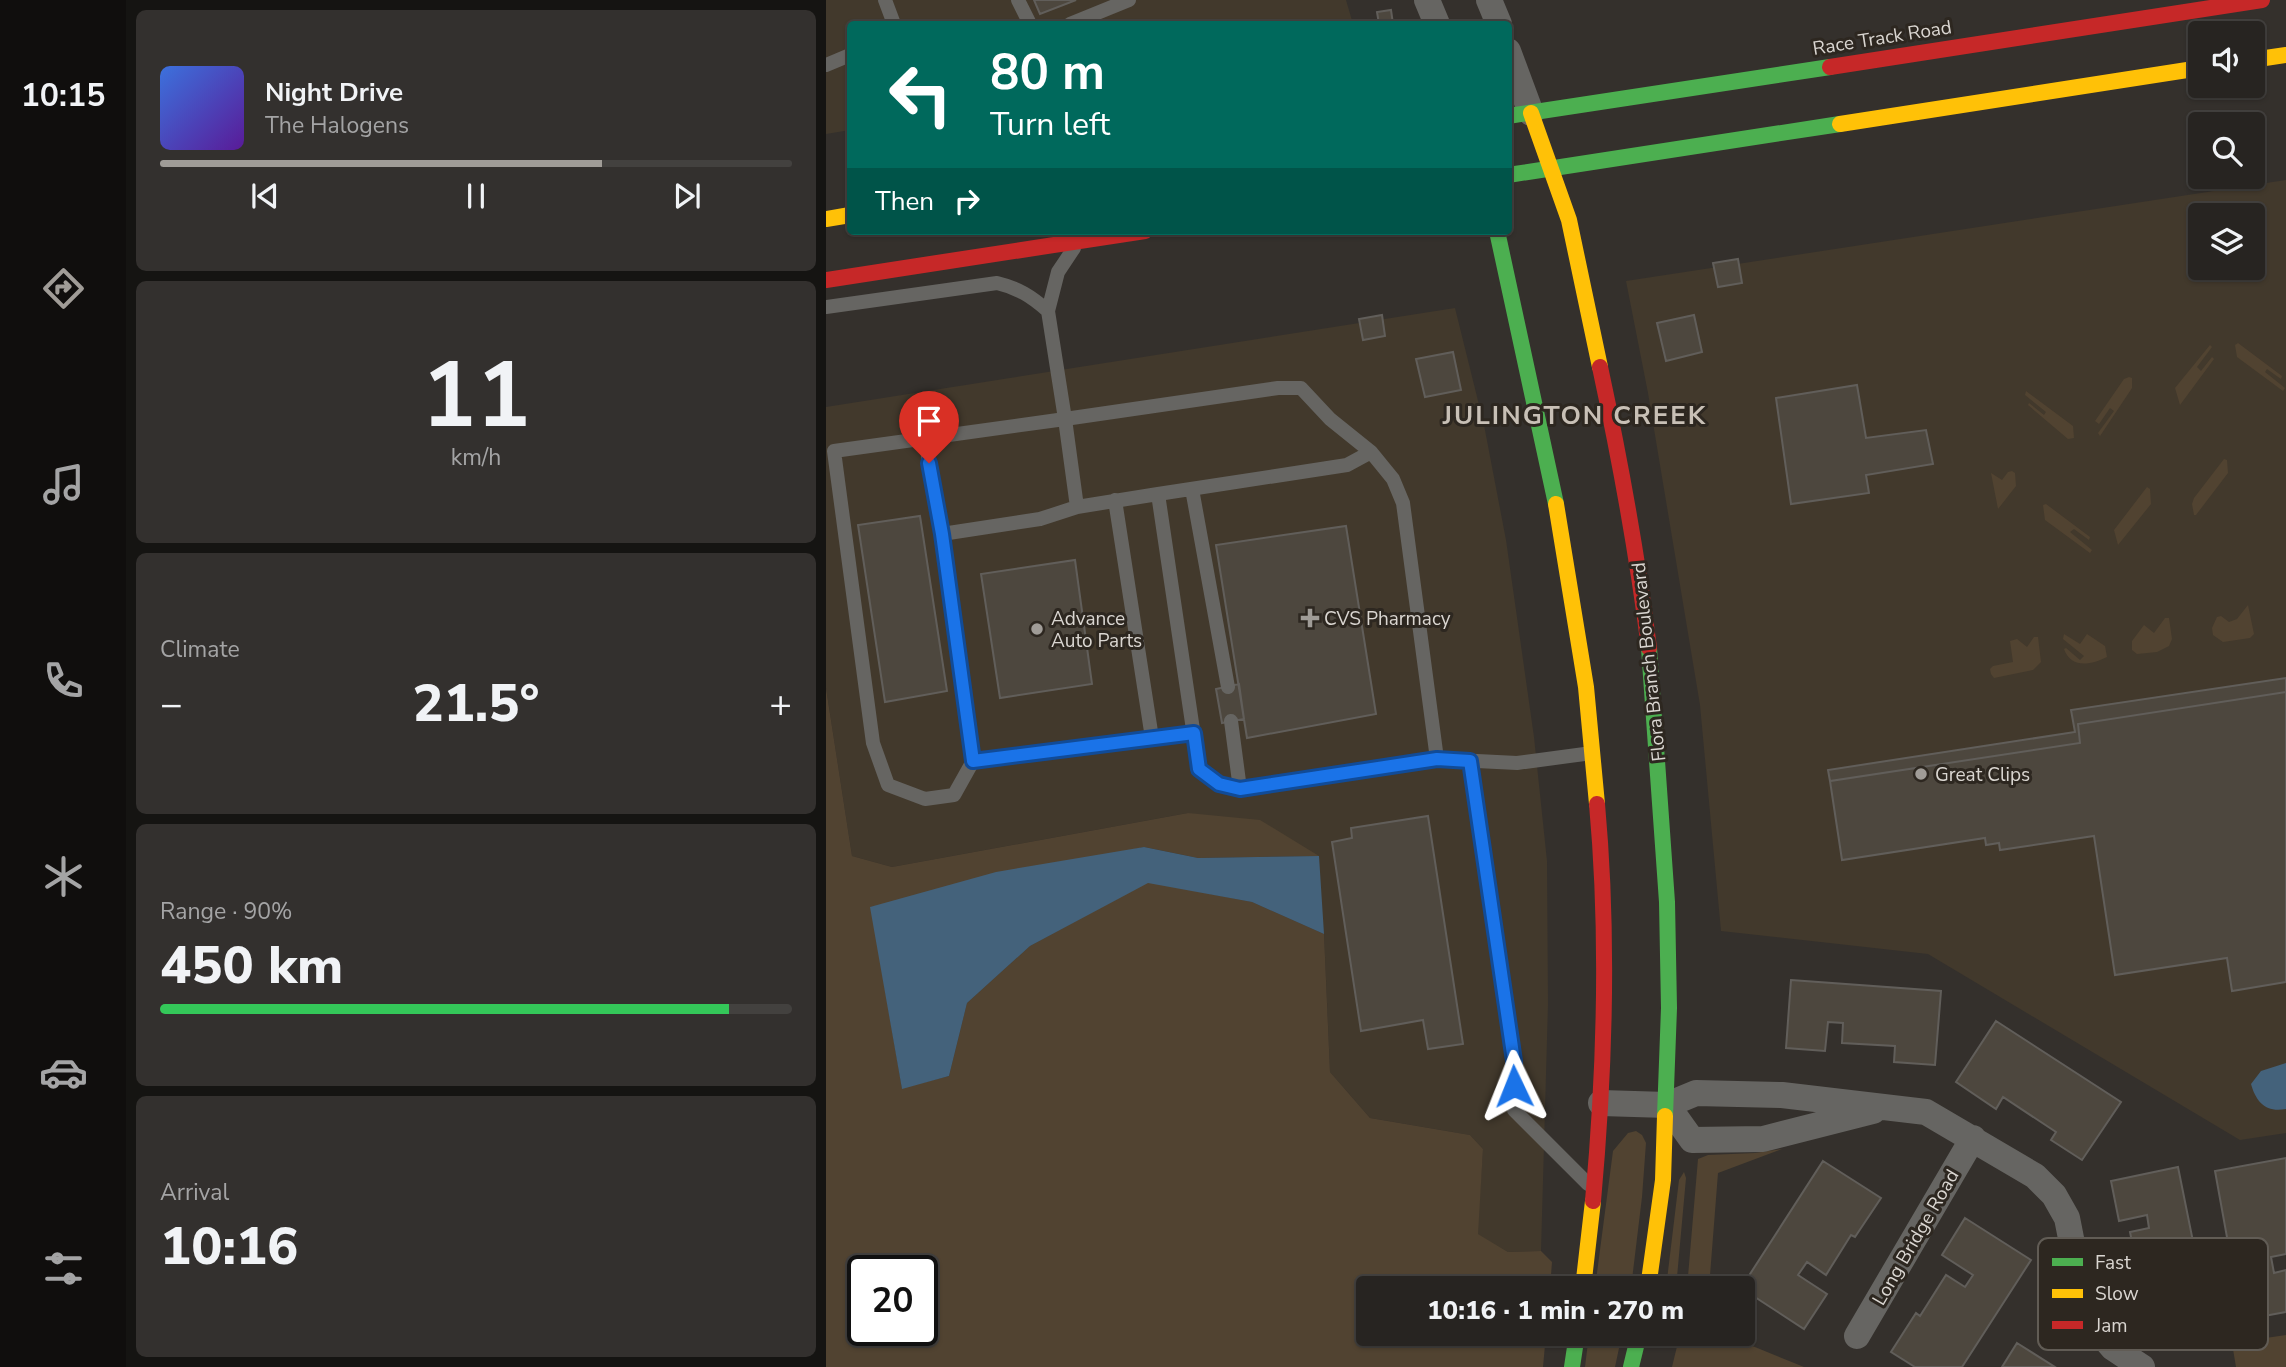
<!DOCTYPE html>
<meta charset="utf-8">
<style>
:root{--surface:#272421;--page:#33302e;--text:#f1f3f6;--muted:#a4a4a5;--line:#43413f;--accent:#a09c97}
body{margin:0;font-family:"Nunito Sans",sans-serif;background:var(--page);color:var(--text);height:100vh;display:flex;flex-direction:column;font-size:26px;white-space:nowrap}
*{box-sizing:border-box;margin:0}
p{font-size:23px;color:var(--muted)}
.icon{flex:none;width:38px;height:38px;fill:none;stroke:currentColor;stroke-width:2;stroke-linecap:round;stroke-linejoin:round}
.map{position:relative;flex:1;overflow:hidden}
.details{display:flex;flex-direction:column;gap:10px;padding:10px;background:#151412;width:700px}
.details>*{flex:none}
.top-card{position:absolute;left:21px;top:21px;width:665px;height:214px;border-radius:7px;box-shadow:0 2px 5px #0004,0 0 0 2px var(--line);background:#00695c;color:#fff;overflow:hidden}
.tools{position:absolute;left:1362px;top:21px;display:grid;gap:14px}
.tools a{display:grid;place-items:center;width:77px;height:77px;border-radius:7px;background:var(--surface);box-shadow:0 2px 5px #0004,0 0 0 2px var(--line);font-size:35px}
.speed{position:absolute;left:21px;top:1255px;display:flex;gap:14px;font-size:35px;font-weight:700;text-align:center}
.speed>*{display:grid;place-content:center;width:91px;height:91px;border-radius:50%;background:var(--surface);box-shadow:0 2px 5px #0004,0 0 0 2px var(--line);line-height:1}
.speed .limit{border:4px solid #111;border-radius:10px;background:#fff;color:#111}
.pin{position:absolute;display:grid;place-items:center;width:60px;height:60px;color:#fff;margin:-72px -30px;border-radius:50% 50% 50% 0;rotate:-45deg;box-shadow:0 0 7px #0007}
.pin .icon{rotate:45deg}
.me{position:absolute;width:77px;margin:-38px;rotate:358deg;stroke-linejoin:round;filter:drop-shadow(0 0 5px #0008)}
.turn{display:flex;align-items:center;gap:24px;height:147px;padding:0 28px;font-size:32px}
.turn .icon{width:91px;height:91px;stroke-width:2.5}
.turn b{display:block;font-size:49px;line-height:60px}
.then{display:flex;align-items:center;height:66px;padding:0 28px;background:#0003;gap:14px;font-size:26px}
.big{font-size:52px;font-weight:800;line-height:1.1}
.details .widget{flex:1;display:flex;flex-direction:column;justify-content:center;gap:10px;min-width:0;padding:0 24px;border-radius:10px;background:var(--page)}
.details .dial{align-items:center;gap:0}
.dial b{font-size:91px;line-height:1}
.song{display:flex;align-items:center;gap:21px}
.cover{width:84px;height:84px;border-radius:10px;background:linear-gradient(135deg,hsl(220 70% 55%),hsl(270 70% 35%))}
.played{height:7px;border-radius:4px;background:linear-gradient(90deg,var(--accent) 70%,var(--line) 70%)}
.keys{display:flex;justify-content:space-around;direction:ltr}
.heat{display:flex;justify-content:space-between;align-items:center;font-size:38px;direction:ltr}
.charge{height:10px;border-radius:5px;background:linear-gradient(90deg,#34c759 90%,var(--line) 0)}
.trip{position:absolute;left:530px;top:1276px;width:399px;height:70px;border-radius:7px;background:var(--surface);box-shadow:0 2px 5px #0004,0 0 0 2px var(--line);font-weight:800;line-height:70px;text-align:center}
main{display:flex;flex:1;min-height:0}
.dock{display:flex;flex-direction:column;width:126px;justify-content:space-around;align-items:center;background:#100e0d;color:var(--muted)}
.dock .icon{width:49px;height:49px}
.dock .current{color:var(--accent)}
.dock b{font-size:32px;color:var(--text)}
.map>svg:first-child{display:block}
</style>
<main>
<nav class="dock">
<b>10:15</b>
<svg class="icon current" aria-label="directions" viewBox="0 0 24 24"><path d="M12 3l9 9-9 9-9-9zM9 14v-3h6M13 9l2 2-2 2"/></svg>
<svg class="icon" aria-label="music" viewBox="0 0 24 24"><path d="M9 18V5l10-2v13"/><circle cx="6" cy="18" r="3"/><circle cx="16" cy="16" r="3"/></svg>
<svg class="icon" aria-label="phone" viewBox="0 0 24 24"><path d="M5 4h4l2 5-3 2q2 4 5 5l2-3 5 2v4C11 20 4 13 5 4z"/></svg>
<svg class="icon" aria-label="climate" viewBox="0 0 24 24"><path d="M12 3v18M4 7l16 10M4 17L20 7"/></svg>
<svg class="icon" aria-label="car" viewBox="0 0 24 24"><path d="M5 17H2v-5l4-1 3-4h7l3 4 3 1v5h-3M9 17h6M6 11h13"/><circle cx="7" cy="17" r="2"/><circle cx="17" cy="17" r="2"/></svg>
<svg class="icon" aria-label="filters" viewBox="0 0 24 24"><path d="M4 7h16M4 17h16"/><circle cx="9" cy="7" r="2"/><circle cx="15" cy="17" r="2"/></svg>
</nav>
<section class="details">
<div class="widget">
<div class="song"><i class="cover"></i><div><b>Night Drive</b><p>The Halogens</p></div></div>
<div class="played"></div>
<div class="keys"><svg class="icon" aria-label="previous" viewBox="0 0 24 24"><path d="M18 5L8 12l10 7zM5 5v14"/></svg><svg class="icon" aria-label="pause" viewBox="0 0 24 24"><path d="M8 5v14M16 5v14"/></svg><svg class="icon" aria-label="next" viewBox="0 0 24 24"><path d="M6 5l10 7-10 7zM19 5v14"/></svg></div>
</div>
<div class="widget dial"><b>11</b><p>km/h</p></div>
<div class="widget"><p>Climate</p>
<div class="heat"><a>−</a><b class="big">21.5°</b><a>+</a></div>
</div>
<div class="widget"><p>Range · 90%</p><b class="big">450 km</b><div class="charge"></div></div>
<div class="widget"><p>Arrival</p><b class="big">10:16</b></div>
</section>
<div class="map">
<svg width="1460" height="1367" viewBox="0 0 1460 1367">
<rect width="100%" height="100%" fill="#34302c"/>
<path fill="#42392c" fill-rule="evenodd" d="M0,0H520L527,24H24V130L0,134Z
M1460,180V1133L1414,1140L1102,954L895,931L874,705L822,393L800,281ZM1374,215H1426V268H1374Z
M629,308L658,425L680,540L708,737L721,861L722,1004L715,1251L682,1252L651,1234L657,1149L644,1135L544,1118L504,1072L498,934L123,1076L44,907L318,847L372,858L491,856L362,813L66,867L26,856L0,688V407Z"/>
<path fill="#514331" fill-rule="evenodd" d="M1412,343L1456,376L1455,379L1441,369L1439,372L1459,388L1457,391L1411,357L1409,345Z
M1384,345L1386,347L1371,367L1375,371L1386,357L1388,359L1354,405L1349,388Z
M1303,377L1306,378V388L1274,436L1272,433L1288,411L1284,408L1273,424L1269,421L1298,379Z
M1200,391L1247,426L1248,438L1242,439L1202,405L1203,403L1218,415L1220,412L1199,395Z
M1398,459L1401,460L1402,473L1370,515H1368L1366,504L1368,498Z
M1186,471L1189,473L1190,486L1172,509L1165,473L1176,480L1182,472Z
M1321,487L1324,489L1325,504L1292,545L1288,530Z
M1220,504L1264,537L1263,540L1248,529L1244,532L1266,550L1264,553L1219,520L1217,505Z
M1422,605L1428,634L1424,638L1397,642L1387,635L1386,628L1391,617L1395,616L1403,622L1411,619Z
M1339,618H1343L1346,639L1343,646L1331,652L1311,654L1306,650V641L1318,625L1328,633Z
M1238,634L1254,644L1261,634L1279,646L1281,657C1265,665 1245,669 1238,649L1240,648L1254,660L1258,656L1237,639Z
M1208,637H1212L1215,662L1207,670L1168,678L1165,674L1164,669L1167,666L1187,662L1184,641L1191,639L1201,647Z
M0,688L26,856L66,867L362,813L434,820L493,856L372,858L318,847L45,907L76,1088L123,1076L141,1003L204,946L322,882L426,902L498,934L504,1072L544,1118L644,1135L657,1149L652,1234L682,1252L715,1251L726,1262L724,1288H542V1334H720L717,1367H0ZM37,1270H96V1330H37Z
M810,1131L816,1135L820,1143L816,1197L805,1288H769L787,1151L802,1133Z
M956,1149L892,1173L883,1288H861L872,1159L882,1155L929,1153Z
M858,1172L860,1178L850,1288H840L853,1180Z
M763,1334H796L789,1367H759Z
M854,1334H897L978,1367H846Z
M1460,1335V1367H1410L1406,1343Z"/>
<path fill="#44627b" d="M318,847L372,858L493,856L498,934L426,902L322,883L204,946L141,1003L123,1076L76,1089L44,907L170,872Z
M1460,1063V1109C1440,1113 1430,1102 1425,1084L1435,1071Z"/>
<path fill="#4d473e" stroke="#615e5a" stroke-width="2" d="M208,0H250L214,14Z
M565,10L567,24H553L551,12Z
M912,259L916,283L892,287L887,263Z
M556,315L559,336L537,340L533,319Z
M868,315L876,352L840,361L831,323Z
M627,352L635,390L599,397L590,359Z
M1031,385L1040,438L1100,430L1107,464L1040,475L1043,493L965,504L950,398Z
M94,516L121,691L59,702L32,525Z
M520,526L550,714L421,738L390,545Z
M249,560L266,684L174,698L155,574Z
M1460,678V692L1252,724L1254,743L1004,781L1002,770L1249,732L1245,710Z
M413,684L418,719L396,723L390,689Z
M1460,692V982L1406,991L1401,958L1289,975L1268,836L1174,850L1173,843L1160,845L1159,838L1016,860L1004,781L1254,743L1252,724Z
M602,816L637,1044L602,1049L597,1020L535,1031L506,842L526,838L525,828Z
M965,980L1115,991L1109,1065L1068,1062L1069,1046L1016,1043L1017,1023L1002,1022L999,1051L960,1048Z
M1170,1021L1295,1102L1256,1160L1225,1140L1230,1132L1177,1097L1170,1109L1130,1082Z
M1460,1158V1254L1445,1257L1448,1273L1460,1270V1312L1416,1320L1389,1171Z
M997,1161L1055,1198L1029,1237L1025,1235L1000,1275L981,1262L972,1275L1001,1294L978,1329L915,1288Z
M1352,1167L1382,1316L1309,1331L1301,1290L1315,1287L1304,1232L1323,1228L1321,1215L1293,1221L1285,1181Z
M1139,1218L1205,1260L1136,1367H1089L1065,1352L1090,1313L1094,1316L1120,1275L1139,1287L1147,1275L1116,1255Z
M1191,1343L1229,1367H1176Z"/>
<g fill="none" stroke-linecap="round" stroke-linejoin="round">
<path stroke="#666562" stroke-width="14" d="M59,0L68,24
M192,0L204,24
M244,24L303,0
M0,65L24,55
M248,248L232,272L222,311L239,419L452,388H475L504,419L545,452L567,479L577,503L611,759
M0,307L171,283C192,288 205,296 222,311
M99,439L116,534L147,761L128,795L99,799L62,785L47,743L8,451L239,419L251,507L332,494L373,770L393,784L414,789L611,759L691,763L766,753
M366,489L402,687
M332,494L521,465L545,452
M116,534L214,519L251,507
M405,721L414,789
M326,738L368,733
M147,761L326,738L289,500
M644,761L688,1061V1110L762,1184"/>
<path stroke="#666562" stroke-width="26" d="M601,0L611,24
M663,0L673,24
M682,51L705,113
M775,1103L841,1105L870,1093L956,1095L1100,1112L1209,1176L1228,1195L1241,1218L1258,1304L1268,1326L1287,1348L1316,1367
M841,1105L866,1140L937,1139L1047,1111
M1031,1336L1147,1138"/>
<path stroke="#4caf50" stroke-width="16" d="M682,116L1004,67
M682,175L1014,124
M671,231L730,504
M823,648L841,902L843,1008L839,1116
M746,1367L751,1334
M805,1367L813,1334"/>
<path stroke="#ffc107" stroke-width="16" d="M1426,60L1460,55
M705,113L743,220L774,367
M1014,124L1374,68
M0,219L24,215
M730,504L760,687L771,804
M757,1288L767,1201
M822,1288L837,1180L839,1116"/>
<path stroke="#c62828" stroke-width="16" d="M1004,67L1436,0
M0,280L319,231
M774,367C794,460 811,553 823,648
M767,1201C779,1069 783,936 771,804"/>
</g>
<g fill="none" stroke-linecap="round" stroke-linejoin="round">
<defs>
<path id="route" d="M103,463L116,534L147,761L368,733L373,769L393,784L414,789L611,759L644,761L688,1061V1086"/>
</defs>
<use href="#route" stroke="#114b97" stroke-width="18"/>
<use href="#route" stroke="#1a73e8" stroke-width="12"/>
</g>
<g fill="#a09c97" stroke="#2d2720" stroke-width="2.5">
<path d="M480.5 607.5h7v7h7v7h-7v7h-7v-7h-7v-7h7z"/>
<circle cx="211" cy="629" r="7"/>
<circle cx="1095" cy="774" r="7"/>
</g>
<g text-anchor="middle" stroke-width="6" stroke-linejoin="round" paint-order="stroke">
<g font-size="19" fill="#dad6d1" stroke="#2d2720">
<text transform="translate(1056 37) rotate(-9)" y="7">Race Track Road</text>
<text transform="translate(822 662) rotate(-96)" y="7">Flora Branch Boulevard</text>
<text transform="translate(1089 1237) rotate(-60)" y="7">Long Bridge Road</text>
</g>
<g font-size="19" fill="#dad6d1" stroke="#2d2720" text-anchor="start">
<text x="225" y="625">Advance<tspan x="225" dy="22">Auto Parts</tspan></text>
<text x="498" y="625">CVS Pharmacy</text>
<text x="1109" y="781">Great Clips</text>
</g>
<g font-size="26" font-weight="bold" letter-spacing="2" fill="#c8c0b6" stroke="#2d2720">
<text x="749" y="424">JULINGTON CREEK</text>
</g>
</g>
<rect x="1212" y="1238" width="230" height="112" rx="10" fill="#2d2720" stroke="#615c55" stroke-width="2"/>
<rect x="1226" y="1258" width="31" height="8" fill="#4caf50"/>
<rect x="1226" y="1289" width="31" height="9" fill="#ffc107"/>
<rect x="1226" y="1321" width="31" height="8" fill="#c62828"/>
<g font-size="19" fill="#dad6d1">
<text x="1269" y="1269">Fast</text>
<text x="1269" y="1300">Slow</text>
<text x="1269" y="1332">Jam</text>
</g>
</svg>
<div class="tools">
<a><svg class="icon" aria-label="sound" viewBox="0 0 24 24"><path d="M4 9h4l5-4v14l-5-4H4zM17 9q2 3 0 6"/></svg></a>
<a><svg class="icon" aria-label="search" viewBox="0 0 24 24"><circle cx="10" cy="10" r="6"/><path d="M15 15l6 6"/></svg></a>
<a><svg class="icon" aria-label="layers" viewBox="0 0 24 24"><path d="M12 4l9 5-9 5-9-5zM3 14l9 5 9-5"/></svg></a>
</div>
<div class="speed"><div class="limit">20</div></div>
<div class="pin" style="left:103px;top:463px;background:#d93025"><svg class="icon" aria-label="arrive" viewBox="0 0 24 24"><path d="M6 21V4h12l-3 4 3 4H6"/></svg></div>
<svg class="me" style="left:688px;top:1086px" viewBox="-20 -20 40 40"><path d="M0-17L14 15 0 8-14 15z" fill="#1a73e8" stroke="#fff" stroke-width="4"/></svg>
<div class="trip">10:16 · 1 min · 270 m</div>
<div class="top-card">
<div class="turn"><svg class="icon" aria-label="left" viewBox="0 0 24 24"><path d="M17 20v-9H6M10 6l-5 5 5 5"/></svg><div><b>80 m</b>Turn left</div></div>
<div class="then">Then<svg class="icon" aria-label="right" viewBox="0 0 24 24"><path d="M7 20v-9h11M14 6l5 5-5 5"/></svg></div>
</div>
</div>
</main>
